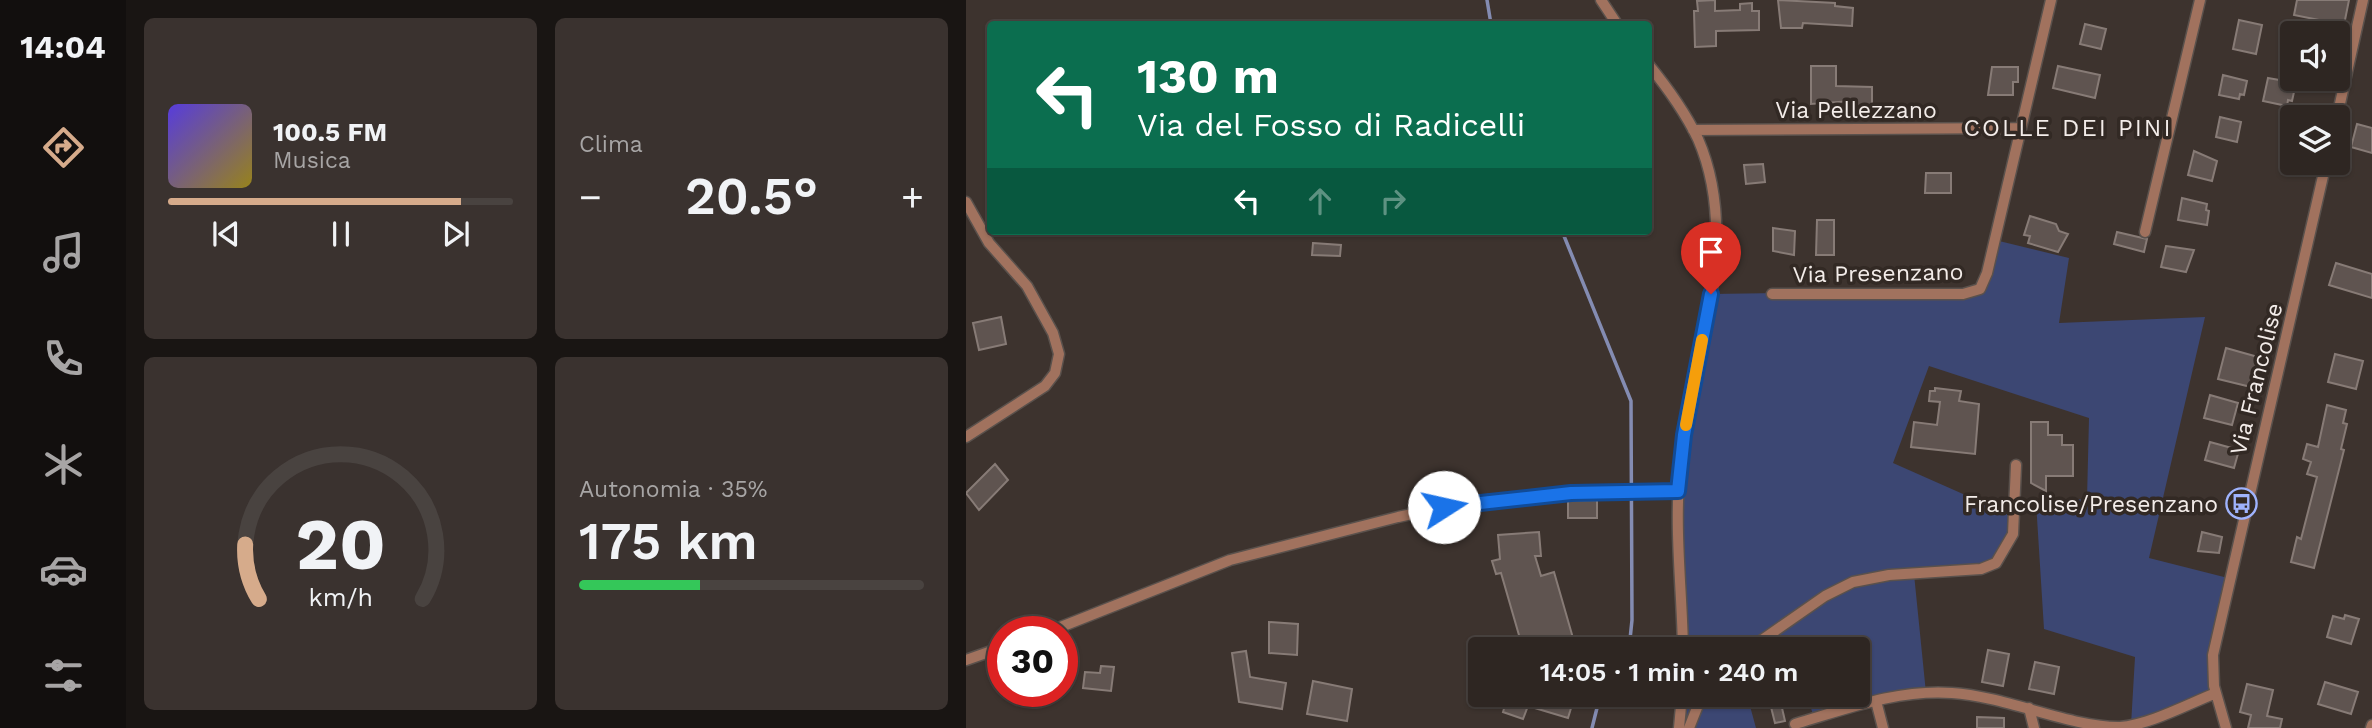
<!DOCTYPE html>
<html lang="it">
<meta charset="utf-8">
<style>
:root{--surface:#2e2622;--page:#3a322f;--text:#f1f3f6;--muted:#a7a5a5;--line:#494340;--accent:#d6ab8b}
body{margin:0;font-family:"Work Sans",sans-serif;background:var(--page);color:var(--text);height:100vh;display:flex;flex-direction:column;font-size:26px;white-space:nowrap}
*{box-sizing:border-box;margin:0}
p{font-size:23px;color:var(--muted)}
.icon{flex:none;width:38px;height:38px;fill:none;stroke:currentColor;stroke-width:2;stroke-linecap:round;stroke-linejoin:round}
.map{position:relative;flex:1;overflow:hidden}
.drawer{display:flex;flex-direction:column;gap:18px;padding:18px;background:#191513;width:840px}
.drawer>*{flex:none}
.guide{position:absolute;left:21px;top:21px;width:665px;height:214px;border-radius:7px;box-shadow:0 2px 5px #0004,0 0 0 2px var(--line);background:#0b6e4f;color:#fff;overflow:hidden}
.fabs{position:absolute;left:1314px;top:21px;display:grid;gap:14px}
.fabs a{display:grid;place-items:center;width:70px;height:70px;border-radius:7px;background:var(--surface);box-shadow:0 2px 5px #0004,0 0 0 2px var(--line);font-size:35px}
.speed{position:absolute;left:21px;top:616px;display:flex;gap:14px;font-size:35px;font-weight:700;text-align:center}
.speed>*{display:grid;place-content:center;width:91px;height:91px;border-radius:50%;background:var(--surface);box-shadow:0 2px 5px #0004,0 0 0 2px var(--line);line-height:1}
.speed .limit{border:10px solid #d22;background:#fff;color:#111}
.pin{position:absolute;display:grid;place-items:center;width:60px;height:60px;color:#fff;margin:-72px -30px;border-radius:50% 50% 50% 0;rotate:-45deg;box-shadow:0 0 7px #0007}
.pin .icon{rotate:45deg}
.me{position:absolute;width:77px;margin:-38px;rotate:80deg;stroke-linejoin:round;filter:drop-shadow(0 0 5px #0008)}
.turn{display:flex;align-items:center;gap:24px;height:147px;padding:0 35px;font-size:32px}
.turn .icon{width:91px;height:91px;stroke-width:2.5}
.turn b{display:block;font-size:49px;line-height:60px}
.lanes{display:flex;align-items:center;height:66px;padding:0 35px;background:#0003;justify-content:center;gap:35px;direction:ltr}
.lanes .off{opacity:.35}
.big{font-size:52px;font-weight:600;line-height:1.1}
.drawer .tile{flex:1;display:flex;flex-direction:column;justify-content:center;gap:10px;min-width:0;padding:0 24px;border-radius:10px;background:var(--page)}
.drawer .dial{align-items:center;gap:0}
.dial svg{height:182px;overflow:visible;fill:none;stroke:var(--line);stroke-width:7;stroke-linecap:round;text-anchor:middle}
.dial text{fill:var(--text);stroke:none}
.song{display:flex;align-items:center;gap:21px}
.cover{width:84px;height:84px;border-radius:10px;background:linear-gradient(135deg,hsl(250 70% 55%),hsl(50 70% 35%))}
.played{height:7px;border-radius:4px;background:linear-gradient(90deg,var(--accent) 85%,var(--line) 85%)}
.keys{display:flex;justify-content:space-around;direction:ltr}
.heat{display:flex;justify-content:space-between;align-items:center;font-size:38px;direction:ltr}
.charge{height:10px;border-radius:5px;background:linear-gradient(90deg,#34c759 35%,var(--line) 0)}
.drawer .tiles{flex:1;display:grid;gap:18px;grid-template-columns:repeat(2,1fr)}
.trip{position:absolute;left:502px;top:637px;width:402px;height:70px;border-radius:7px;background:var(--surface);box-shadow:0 2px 5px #0004,0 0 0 2px var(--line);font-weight:600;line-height:70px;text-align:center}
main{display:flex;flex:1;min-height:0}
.dock{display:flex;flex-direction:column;width:126px;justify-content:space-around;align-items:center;background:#120f0e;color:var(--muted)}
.dock .icon{width:49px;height:49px}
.dock .active{color:var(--accent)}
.dock b{font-size:32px;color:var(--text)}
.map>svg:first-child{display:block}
</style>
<main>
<nav class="dock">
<b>14:04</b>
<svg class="icon active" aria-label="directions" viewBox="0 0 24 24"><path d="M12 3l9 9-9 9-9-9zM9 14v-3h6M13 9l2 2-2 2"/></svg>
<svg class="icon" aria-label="music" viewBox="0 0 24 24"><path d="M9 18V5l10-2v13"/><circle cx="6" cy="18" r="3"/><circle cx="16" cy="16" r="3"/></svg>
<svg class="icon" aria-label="phone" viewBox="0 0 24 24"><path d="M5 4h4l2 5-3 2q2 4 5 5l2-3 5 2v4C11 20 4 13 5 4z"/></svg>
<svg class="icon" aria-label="climate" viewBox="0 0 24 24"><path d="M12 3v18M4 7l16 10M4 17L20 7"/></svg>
<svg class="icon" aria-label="car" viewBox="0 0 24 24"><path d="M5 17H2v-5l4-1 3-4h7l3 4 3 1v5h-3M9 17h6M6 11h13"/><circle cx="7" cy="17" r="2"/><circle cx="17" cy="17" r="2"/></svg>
<svg class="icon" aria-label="filters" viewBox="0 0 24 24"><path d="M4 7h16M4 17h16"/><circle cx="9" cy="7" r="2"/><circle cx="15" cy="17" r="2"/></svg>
</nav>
<section class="drawer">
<div class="tiles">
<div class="tile">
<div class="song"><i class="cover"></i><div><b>100.5 FM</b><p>Musica</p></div></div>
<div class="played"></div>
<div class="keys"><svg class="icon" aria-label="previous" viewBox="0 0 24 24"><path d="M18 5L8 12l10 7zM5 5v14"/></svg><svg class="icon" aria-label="pause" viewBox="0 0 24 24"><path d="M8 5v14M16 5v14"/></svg><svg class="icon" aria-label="next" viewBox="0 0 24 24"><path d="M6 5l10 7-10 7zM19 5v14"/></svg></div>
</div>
<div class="tile"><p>Clima</p>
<div class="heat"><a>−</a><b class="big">20.5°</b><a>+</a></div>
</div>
<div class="tile dial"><svg viewBox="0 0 100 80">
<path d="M14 69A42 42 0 1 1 86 69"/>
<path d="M14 69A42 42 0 0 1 8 45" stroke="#d6ab8b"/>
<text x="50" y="56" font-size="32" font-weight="700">20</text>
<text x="50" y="72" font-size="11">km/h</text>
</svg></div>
<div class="tile"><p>Autonomia · 35%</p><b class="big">175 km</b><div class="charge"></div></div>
</div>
</section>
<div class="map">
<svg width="1406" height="728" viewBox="0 0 1406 728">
<rect width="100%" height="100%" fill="#3d332e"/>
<path fill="#3c4773" d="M1029,240L1103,258L1093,323L1239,317L1183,558L1262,578L1246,664L1250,693L1165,725L1169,657L1078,629L1070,502L1121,499L1123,418L963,366L927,463L1049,517L1035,558L1015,569L948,574L960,693L848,718L841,695H892V649H717L712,490L745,294L1012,290Z
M716,695H781L790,728H713Z"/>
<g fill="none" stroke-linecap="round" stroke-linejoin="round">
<path stroke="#848cb2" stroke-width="3.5" d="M521,0L525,24
M596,231L665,401L666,620L663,649
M626,728L631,708L639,695"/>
</g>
<path fill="#5f5450" stroke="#877b76" stroke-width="2" d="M749,0V11L774,10V4L786,3V11H793V30L750,31V46L729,47L728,11H732L731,1Z
M812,0L869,3V6L887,8L886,26L837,23L836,28H815Z
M1331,0H1383L1378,25L1328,15Z
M1273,20L1296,25L1290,54L1267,49Z
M1119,24L1140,29L1135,49L1114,44Z
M845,66H870V86L906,87V109H885V101L845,104Z
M1092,66L1134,75L1129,98L1087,88Z
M1026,67H1052V82H1047V95H1022Z
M1257,75L1281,81L1278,95L1274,94L1273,99L1253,95Z
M1302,78L1330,83L1326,101L1322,100L1321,106L1297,101Z
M1254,117L1275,122L1271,142L1250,137Z
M1391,124L1406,128V153L1385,147Z
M1228,151L1251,161L1246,181L1222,175Z
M797,164L799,182L780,184L778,165Z
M960,173H985V193H959Z
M1216,198L1241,204L1240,210L1243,211L1241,225L1212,220Z
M1064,216L1090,224L1093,231L1102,234L1092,252L1062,243L1064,236L1058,235Z
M851,220H868V255H850Z
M807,228L829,231L828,255L807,251Z
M1151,232L1181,239L1178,252L1148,244Z
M347,243L375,245L374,256L346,255Z
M1200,246L1228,250L1220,272L1195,267Z
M1370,263L1406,274V298L1363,285Z
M35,317L40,344L13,350L7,323Z
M1260,348L1292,357L1285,387L1252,379Z
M1369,354L1397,361L1390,389L1362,382Z
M969,388L995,391L993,401L1013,404L1009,454L945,447L948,422L971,425L974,402L963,401L964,391H969Z
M1244,395L1272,403L1266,425L1238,418Z
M1361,405L1380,410L1377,423L1381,424L1375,449L1378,450L1348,568L1325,562L1331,537L1335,539L1351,477L1341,474L1345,462L1337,459L1341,444L1352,447Z
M1065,422H1082V435H1096V445H1107V476H1080V491L1065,483Z
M1244,442L1273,450L1268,468L1239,460Z
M29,464L42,480L13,510L0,493Z
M631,500V518H602V501Z
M573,532L575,556H569L575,576L588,572L607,638L569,649H557L535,573L530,574L526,561L534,559L532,535Z
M1236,532L1256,537L1253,553L1232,551Z
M1379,615L1393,619L1385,644L1361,637L1367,616L1378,619Z
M303,622L332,624L331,655L303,653Z
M1022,650L1043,654L1037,686L1016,682Z
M280,651L284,677L320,683L316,709L273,702L266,653Z
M1069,662L1093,667L1088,694L1063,689Z
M135,666L148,667L145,691L117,688L119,672L134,673Z
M347,681L386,689L381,721L341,714Z
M1359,682L1392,692L1385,714L1352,704Z
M1281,684L1307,690L1301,716L1316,719L1314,728H1282L1285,715L1274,712Z
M542,695H609L602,718L562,706L557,719L537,712Z
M802,695H813L819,721L809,723Z
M1011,717L1038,718V728H1011Z"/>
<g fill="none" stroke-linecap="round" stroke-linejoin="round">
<defs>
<path id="minor" d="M635,0L651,24
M682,64C701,87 719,112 732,139C778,245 724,361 714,469C708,528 716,590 717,649
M1371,117L1397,0
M727,130L1053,128
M0,202L23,243L61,286L87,333L93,354L89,373L79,386L0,437
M1179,232L1234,0
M806,294H997L1014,289L1021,273L1085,0
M82,632L264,560L432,517L502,502L605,493L712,490
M783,649L859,596L887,582L923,575L1015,569L1030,563L1047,534L1050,465
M0,660L37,647
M910,701L917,728
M1063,708L1068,728
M829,724C880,709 932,689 986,693C1038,696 1107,728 1154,727C1183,725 1222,704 1250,693
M713,728L716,695
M723,728L736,695
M1260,728L1248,686L1247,655L1360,163
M1405,728L1406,725"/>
</defs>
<use href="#minor" stroke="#5a514c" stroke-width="13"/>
<use href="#minor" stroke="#a1725e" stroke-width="10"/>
</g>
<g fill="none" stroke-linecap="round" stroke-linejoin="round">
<defs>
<path id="route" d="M478,507L605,493L712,491L718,435L745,294"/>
</defs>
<use href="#route" stroke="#114b97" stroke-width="18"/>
<use href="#route" stroke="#1a73e8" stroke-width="12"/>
<path stroke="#f59e0b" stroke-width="12" d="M720,425L736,340"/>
</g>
<defs>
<symbol id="bus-ring" viewBox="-11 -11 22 22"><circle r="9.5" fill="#322924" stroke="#9fb3fd" stroke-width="1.5"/><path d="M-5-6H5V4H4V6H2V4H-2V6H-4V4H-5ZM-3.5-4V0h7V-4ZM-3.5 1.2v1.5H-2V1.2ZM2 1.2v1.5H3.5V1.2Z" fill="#9fb3fd"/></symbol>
</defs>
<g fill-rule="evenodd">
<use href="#bus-ring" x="1258" y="486" width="35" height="35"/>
</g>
<g text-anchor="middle" stroke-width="7" stroke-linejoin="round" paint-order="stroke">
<g font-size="23" fill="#f3ece9" stroke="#322924">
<text x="890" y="118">Via Pellezzano</text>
<text transform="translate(912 273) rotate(-1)" y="8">Via Presenzano</text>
<text transform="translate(1290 379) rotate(-76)" y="8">Via Francolise</text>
</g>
<g font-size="23" fill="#f3ece9" stroke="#322924" text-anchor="end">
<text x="1252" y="512">Francolise/Presenzano</text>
</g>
<g font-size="24" letter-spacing="2" fill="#f3ece9" stroke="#322924">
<text x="1102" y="136">COLLE DEI PINI</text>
</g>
</g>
</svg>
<div class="fabs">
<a><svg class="icon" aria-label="sound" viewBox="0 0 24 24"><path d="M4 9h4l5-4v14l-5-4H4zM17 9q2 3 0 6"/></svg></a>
<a><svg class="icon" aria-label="layers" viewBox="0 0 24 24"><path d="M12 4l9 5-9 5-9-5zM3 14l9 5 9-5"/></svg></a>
</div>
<div class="speed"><div class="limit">30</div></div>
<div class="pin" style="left:745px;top:294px;background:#d93025"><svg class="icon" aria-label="arrive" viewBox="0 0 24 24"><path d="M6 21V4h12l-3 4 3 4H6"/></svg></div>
<svg class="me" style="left:478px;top:507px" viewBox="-20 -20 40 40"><circle r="19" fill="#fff"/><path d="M0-13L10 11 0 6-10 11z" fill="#1a73e8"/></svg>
<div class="trip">14:05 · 1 min · 240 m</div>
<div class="guide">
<div class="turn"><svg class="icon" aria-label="left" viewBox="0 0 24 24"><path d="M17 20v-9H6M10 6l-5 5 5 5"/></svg><div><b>130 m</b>Via del Fosso di Radicelli</div></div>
<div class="lanes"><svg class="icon" aria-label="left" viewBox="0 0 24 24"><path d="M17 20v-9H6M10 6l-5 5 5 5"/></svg><svg class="icon off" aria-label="ahead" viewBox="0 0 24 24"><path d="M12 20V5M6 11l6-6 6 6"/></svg><svg class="icon off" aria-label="right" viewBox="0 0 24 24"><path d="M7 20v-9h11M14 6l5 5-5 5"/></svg></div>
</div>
</div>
</main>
